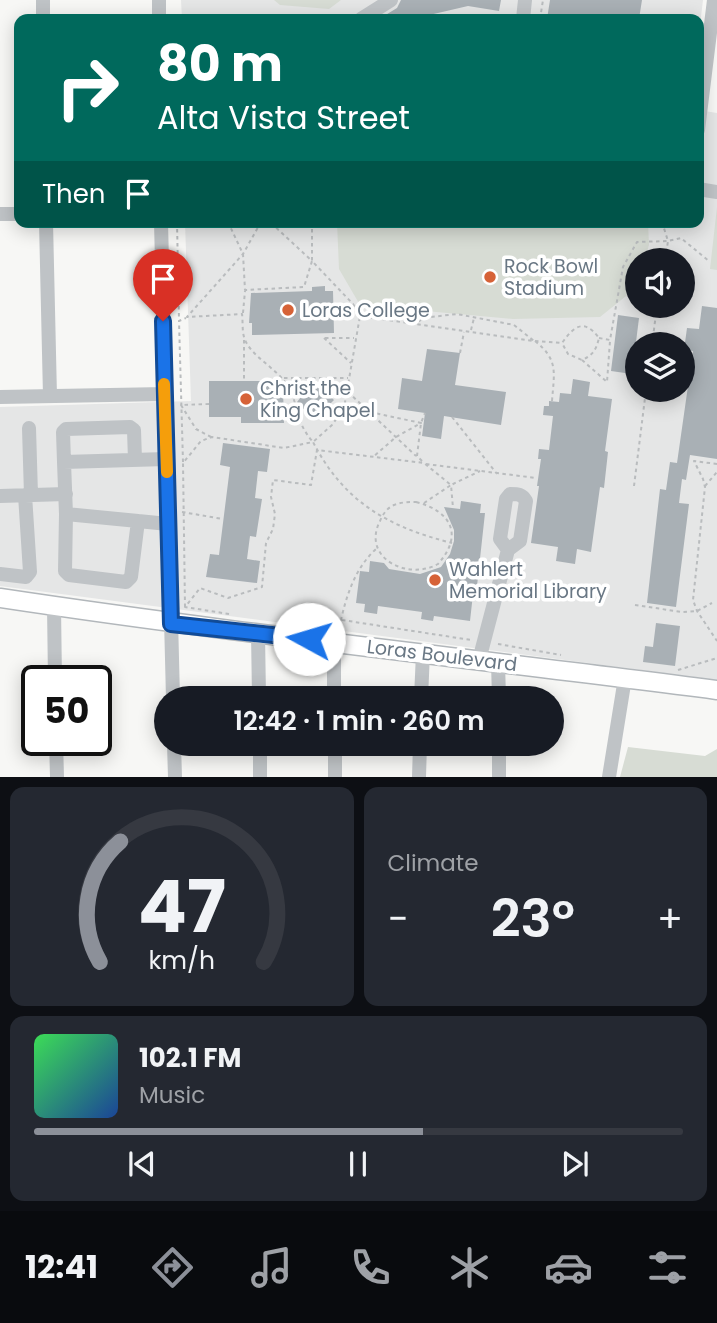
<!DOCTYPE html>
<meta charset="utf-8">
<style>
:root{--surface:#171b24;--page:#242831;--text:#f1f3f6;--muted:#9ea1a6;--line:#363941;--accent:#8c9099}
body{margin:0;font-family:Poppins,sans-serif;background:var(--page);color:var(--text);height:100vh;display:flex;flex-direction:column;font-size:26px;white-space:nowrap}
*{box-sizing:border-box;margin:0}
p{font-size:23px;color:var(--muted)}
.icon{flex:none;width:38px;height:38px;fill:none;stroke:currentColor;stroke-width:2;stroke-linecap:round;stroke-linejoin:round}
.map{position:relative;height:777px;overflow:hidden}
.side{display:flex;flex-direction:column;gap:10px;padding:10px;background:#0d0f14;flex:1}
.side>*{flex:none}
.guide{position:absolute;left:14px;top:14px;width:690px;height:214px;border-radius:14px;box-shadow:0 4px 18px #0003;background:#00695c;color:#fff;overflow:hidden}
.controls{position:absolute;left:625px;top:248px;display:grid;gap:14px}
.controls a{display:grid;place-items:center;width:70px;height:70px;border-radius:50%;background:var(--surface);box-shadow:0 4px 18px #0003;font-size:35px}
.speed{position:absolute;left:21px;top:665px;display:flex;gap:14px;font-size:35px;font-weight:700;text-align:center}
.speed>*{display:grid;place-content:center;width:91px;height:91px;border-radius:50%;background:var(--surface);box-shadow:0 4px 18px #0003;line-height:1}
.speed .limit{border:4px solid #111;border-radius:10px;background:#fff;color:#111}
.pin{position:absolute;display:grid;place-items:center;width:60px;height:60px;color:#fff;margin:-72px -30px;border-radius:50% 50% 50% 0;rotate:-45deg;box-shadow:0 0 7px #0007}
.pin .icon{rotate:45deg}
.me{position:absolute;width:77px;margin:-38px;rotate:276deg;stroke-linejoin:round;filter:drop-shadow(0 0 5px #0008)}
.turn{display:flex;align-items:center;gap:24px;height:147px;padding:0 28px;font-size:32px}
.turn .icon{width:91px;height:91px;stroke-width:2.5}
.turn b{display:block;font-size:49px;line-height:60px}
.then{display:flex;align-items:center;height:66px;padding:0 28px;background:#0003;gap:14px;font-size:26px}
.big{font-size:52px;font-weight:600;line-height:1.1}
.side .widget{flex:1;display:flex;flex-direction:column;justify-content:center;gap:10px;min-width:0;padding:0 24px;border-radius:14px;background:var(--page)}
.side .dial{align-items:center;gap:0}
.dial svg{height:182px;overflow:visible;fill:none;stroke:var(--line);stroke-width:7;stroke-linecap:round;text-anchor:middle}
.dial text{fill:var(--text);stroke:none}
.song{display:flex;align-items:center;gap:21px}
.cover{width:84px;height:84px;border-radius:10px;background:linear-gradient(135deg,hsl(130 70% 55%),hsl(220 70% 35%))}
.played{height:7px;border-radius:4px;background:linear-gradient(90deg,var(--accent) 60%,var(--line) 60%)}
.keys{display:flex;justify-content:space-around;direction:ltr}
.heat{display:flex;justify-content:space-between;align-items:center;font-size:38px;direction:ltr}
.side .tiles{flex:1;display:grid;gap:10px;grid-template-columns:1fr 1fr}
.widget:last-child{grid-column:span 2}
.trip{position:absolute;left:154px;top:686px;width:410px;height:70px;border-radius:35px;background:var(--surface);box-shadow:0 4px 18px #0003;font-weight:600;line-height:70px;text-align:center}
.tabs{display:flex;height:112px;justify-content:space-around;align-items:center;background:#090b0e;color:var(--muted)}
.tabs .icon{width:49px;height:49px}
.tabs .active{color:var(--accent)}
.tabs b{font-size:32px;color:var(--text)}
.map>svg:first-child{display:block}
</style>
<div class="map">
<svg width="717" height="777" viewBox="0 0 717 777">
<rect width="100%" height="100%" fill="#f7f7f5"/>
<path fill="#e5e6e6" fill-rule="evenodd" d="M181,0H703L698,42V19H182Z
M698,110L717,113V680L0,586V407L191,401L185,222H698ZM637,261H682V306H637ZM637,345H682V390H637Z"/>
<path fill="#d7dcd4" d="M274,0H341L329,9L280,5Z
M717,207V270L710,269Z
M337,222H648L649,245L644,261H637L636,288L600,317L513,319L360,305L339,269Z
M628,747L705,756L717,749V777H620Z"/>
<path fill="#a9b0b5" d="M401,0H501L499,11L468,6L412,19H379L397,8Z
M550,0H642L639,19H547Z
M325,286V291H333L334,333L252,335V323H249L251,293L312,291V287Z
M702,306L717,308V459L690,455L686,480L682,479L679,503L689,504L676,607L647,603L660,489L666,490L670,462L677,463L693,351L684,350L687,328L699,329Z
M618,315L639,318L632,374L611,371Z
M427,349L460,353L455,385L506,392L501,425L444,416L441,439L422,436L425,413L398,409L402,378L422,381Z
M573,379L590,382L588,396L612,399L605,451L608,452L604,488L600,487L591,552L577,549L575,564L556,561L558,547L531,543L539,486H537L541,459H538L539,449L549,450L553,416L543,415L544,406H549V401L559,402L560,393L571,394Z
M209,381H267L268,386H274L273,389H283L284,423H241V417H209Z
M314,381L334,400L314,420L297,402Z
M223,443L270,449L267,472L258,471L255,498L262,499L256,537L250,536L247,559L260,561L257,583L206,577L210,554L219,555L230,467L220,465Z
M461,501L481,504L480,513H485L477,586L474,585L470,621L434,616L433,621L421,619L422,612L378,606L377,614L364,612L365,604L356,603L360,571L369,572L370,561L384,563L389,569L420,574L441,567L450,554L454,541V530L444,507L460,509Z
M656,623L680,626L675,666L643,662L645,646L653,647Z"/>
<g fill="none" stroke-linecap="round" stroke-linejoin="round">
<defs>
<path id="major" d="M0,598C238,634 478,659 717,690"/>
</defs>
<use href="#major" stroke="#b2b7bb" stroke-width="21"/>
<path stroke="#b9bcbe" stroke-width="2" stroke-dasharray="3.5 3.5" stroke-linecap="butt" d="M540,19L543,0
M177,222L179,320
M228,222L243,254L245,290L304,287L312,261L270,222
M261,222L243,254L187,317L242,314C243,321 242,330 244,337C250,357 278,368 288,387C300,407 294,420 313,442L332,425L344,408L360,316L534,341L514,325L457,314L422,318L417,324
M312,222V261L353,304L360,315
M662,222L668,241L665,261
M243,313L245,291
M471,330L474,318
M324,338L351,363
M325,338H354
M599,338L610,340L623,267L637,242L668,241L681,238L710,262
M244,340V381
M535,341L562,343C574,326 584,318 599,338C596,350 593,355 582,360L568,354L562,343
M535,341C559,360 554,373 552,401
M652,345L657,306
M460,353L464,332
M582,360L607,382L610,341
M284,378H348
M348,392L416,456
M209,404L181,405L196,429L211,437
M370,412L421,423L396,437L373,457
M452,417L497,474
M422,461L417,456L421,423L425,413
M183,462L179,321L186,318
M426,464L536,478
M717,464L694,461L703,479L705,487L693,600L697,611L717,641
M634,486L646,390
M705,486L717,472
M416,502C451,511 464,535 438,564C408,581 361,558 380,521C383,514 387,508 394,505C401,502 409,502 416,502Z
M424,503L451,485L453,508
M182,512L223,519
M635,605L682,612L697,611L712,603
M185,607L183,463L201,441L212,437L284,448L313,442C344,502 388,527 452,543
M229,614L185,607L200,588L228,598L262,587L266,543L273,529L275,514L271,497L273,480L311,485L317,450L424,463L451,485L480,471
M342,620L471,640
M314,626L332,619L341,620C347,593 356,567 377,548
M498,644L561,655
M678,670L717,658"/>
<path stroke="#bfc3c6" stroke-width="14" d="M43,0V19
M159,0V19
M361,19L391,0
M523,19L525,0
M698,130L714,0
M698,189L717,192
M0,214H19
M46,222L50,396
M161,222L173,698
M0,397L165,394
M29,428L31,495
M135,460L134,430L130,427L66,429L63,432L64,462L166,459
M64,462L66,514L65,571L69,575L126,582L131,577L138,521L66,514
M0,496L66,494
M138,521L168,524
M0,574L26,577L30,572L25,495
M54,606L55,681
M258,633L259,698
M334,642V698
M479,660L508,550L500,539L506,499L510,494C518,494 522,494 526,501L520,541L508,550
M498,663L499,698
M421,698L423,653
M56,740L57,777
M174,744L175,777
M260,744V777
M335,744V777
M499,744V777
M419,777L420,744
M609,777L625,678"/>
<use href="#major" stroke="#fff" stroke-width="18"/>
</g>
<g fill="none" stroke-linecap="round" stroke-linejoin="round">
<defs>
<path id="route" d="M163,321L171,624L309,639"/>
</defs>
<use href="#route" stroke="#114b97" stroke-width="18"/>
<use href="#route" stroke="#1a73e8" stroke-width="12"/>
<path stroke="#f59e0b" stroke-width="12" d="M164,384L167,472"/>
</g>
<g fill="#d66237" stroke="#fff" stroke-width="2.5">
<circle cx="490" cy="277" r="7"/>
<circle cx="288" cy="310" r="7"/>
<circle cx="246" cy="399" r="7"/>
<circle cx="435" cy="580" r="7"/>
</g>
<g text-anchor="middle" stroke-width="7" stroke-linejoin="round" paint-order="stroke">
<g font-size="19" fill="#697784" stroke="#fff" text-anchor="start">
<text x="504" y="273">Rock Bowl<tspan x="504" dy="22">Stadium</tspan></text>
<text x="302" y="317">Loras College</text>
<text x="260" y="395">Christ the<tspan x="260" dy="22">King Chapel</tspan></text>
<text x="449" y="576">Wahlert<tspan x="449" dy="22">Memorial Library</tspan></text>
</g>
<g font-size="19" fill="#697784" stroke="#fff">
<text transform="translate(442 655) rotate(7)" y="7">Loras Boulevard</text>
</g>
</g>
</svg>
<div class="controls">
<a><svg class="icon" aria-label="sound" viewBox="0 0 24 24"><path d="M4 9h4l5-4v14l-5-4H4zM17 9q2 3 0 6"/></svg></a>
<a><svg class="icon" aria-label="layers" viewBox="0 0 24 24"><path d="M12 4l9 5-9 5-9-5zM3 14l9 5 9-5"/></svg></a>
</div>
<div class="speed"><div class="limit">50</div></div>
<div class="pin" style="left:163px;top:321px;background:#d93025"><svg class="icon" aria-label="arrive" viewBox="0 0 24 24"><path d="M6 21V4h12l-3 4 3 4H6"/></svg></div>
<svg class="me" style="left:309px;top:639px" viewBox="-20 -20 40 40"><circle r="19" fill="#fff"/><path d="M0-13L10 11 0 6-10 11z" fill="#1a73e8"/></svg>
<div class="trip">12:42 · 1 min · 260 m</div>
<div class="guide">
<div class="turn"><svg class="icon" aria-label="right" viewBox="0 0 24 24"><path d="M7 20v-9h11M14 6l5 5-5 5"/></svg><div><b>80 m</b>Alta Vista Street</div></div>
<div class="then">Then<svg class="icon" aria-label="arrive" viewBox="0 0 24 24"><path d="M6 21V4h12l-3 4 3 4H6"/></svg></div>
</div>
</div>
<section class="side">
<div class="tiles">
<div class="widget dial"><svg viewBox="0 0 100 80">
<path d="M14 69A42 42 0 1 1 86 69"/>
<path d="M14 69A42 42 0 0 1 23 16" stroke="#8c9099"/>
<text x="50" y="56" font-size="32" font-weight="700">47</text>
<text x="50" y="72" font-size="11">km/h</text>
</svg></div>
<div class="widget"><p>Climate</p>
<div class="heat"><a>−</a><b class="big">23°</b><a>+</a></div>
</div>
<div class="widget">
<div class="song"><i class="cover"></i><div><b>102.1 FM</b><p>Music</p></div></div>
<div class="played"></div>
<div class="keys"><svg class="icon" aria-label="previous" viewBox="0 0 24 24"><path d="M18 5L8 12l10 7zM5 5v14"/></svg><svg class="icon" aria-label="pause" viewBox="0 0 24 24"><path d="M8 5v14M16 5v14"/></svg><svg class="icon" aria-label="next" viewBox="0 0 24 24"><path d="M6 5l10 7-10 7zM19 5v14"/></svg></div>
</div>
</div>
</section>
<nav class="tabs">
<b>12:41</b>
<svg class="icon active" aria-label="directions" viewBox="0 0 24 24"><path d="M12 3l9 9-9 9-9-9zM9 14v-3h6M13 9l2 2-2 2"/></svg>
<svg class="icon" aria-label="music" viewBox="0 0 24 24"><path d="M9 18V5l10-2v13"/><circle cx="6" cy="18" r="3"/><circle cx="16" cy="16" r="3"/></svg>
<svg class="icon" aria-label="phone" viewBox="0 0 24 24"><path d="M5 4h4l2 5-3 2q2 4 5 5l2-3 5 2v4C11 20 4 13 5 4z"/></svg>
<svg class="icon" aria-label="climate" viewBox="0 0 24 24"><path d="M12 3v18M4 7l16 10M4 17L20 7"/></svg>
<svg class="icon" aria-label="car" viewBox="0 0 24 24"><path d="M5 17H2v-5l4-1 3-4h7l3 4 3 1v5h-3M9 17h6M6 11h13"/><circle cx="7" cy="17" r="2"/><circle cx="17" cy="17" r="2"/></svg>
<svg class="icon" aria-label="filters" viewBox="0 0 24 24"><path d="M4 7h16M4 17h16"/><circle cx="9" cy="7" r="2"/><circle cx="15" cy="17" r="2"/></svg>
</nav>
